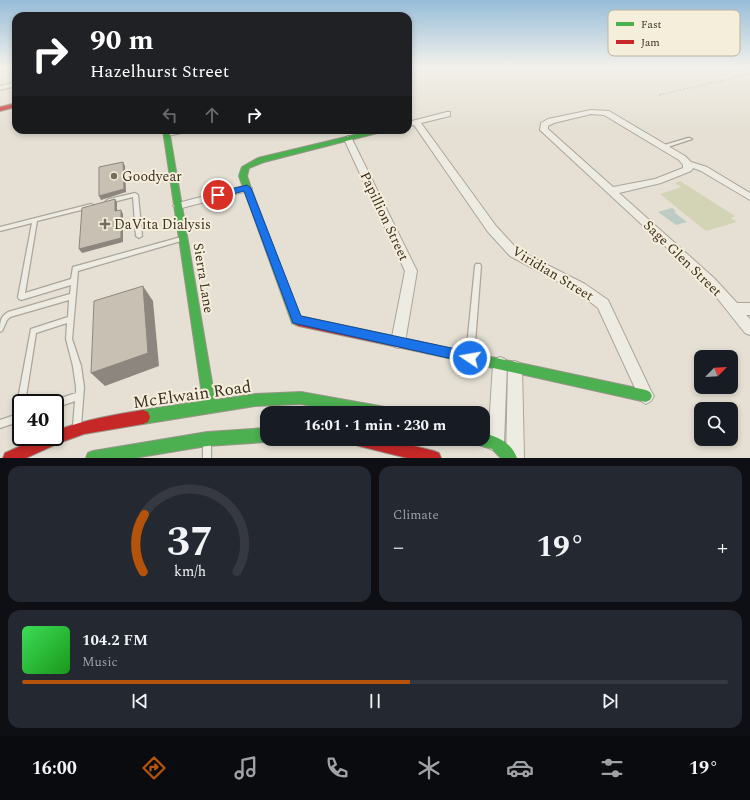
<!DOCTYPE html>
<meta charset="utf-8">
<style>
:root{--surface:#171b24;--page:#242831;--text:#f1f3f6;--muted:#9ea1a6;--line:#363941;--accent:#b45309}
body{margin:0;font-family:Spectral,serif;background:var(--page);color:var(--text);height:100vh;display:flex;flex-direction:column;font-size:15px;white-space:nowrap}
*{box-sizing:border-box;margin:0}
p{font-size:13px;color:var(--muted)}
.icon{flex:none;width:22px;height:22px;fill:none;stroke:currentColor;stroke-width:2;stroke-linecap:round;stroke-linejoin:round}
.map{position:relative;height:458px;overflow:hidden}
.sheet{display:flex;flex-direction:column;gap:8px;padding:8px;background:#0d0f14;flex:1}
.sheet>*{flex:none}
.top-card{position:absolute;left:12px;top:12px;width:400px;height:122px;border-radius:12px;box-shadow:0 2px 6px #0003;background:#202124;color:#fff;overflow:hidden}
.needle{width:26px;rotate:66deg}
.buttons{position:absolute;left:694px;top:350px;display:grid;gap:8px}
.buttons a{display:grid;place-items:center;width:44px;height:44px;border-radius:8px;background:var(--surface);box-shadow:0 2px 6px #0003;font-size:20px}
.speed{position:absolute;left:12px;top:394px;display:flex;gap:8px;font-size:20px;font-weight:700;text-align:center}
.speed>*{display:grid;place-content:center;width:52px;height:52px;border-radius:50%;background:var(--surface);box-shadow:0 2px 6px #0003;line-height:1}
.speed .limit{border:2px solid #111;border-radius:6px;background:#fff;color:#111}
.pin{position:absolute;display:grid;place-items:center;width:34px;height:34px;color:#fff;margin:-17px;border:2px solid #fff;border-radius:50%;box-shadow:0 1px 4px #0007}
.me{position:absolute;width:44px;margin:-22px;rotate:282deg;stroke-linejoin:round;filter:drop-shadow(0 0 3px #0008)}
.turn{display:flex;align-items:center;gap:14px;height:84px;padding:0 12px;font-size:18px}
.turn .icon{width:52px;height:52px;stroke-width:2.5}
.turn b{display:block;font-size:28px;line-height:34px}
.lanes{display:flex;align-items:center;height:38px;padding:0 12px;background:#0003;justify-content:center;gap:20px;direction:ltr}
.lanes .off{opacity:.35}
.big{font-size:30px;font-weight:700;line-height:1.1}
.sheet .card{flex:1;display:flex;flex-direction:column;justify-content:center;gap:6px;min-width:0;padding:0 14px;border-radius:12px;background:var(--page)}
.sheet .dial{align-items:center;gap:0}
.dial svg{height:104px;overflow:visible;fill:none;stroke:var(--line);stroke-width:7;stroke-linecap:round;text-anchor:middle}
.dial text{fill:var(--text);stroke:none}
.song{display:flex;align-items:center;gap:12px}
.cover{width:48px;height:48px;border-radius:6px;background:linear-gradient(135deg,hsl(130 70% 55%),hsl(120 70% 35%))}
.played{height:4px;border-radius:2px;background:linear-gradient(90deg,var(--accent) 55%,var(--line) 55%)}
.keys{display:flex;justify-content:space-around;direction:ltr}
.heat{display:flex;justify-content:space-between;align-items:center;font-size:22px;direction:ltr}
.sheet .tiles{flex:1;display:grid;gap:8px;grid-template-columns:1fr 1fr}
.card:last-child{grid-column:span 2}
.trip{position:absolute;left:260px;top:406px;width:230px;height:40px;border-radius:12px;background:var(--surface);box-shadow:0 2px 6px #0003;font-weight:700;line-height:40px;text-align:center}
.menu{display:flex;height:64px;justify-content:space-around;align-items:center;background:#090b0e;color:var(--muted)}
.menu .icon{width:28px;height:28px}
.menu .selected{color:var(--accent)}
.menu b{font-size:18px;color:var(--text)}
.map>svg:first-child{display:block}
</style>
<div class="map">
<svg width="750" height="458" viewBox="0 0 750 458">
<rect width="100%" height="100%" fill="#e5e0d3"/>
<path fill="#d3d4b6" d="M680,181L735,216L731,218L737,222L706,231L660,194L681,187L675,183Z"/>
<path fill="#bccbc3" d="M672,208L676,211L674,212L687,222L676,225L658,212Z"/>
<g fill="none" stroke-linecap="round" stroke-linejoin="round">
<defs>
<path id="lane" d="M688,138H690L692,139L665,148H663L661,147V146Z
M135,193L138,195L142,236L139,238L136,236L133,197L109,203L106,201L109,199Z
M91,204L93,205L94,206L93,207L37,221L25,293L71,279L73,267L181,237L184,239L181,241L78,271L72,339L81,366L84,387L81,426L80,429L77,430L74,429L73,426L75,401L55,408V403H52V401L76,393V387L73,366L66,339L67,323L36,333L25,403H21V421L0,428V420L15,415L31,329L68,317L69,300L10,317L7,320L2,331L0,332C0,322 0,317 8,312L70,294L71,285L21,300L19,299L18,297L32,223L0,231V227Z
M476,264H480L481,266L474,356L473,358L470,359L467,358L466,356L475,266Z
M207,440L210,441L211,444V458H203V444L204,441Z"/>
<path id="street" d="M16,82V86L0,90V86Z
M591,110L609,111L685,156L691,162L707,167L750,193V200L701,171L693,168L691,171L661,183L619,193L714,278L737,303H750V315H746L750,319V335L745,333L706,284L540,130L541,123L548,119ZM591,114L604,115L679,160L683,165V168L655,179L613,187L548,129V126L554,123Z
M447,112H450V116L421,123L496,226L518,250L585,284L608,300L651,391L654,396L651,401L646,404L641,401L598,308L577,292L510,256L488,232L414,125L408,126V122Z
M169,130H187L186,132L167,136L163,133Z
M348,136L352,139L417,271L405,342L403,346L398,348L393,346L391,342L405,271L344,139Z
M247,185L252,188L251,190L178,209L173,206L174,204Z
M500,357L505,359L507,364L504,443L502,449L496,451L490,449L488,443L493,364L495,359Z
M515,361L520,363L522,368L524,458H506L508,368L510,363Z"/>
<path id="fast" d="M163,130H169L215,400L255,394L301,392L385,407L390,408L391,413H349L301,404L255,406L143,424L138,422L136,417L138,412L143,410L203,401Z
M375,130H386L385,131L264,162L249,168L247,176L251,188L300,317L303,318L304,321L303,324L299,326L292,323L239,176L242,167L258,158Z
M430,344L646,390L650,392L652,396L650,400L646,402L430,354L426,353L424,349L426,345Z
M267,428V439H272L267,442L207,446L134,458H86L88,453L93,451L207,432Z
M483,433C498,437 511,442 517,458H501L492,449L475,444L473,439H483Z"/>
<path id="jam" d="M16,103V107L0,111V107Z
M299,316L430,344L434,345L436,349L434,353L430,354L299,326L295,324L294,321L295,318Z
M143,410L148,412L150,417L148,422L143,424L84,434L59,443L26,458H3L5,453L41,437H55V431C84,420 113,415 143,410Z
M352,439H386L434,451L439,453L441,458H407L359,446L354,444Z"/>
</defs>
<use href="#lane" stroke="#aba59b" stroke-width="2.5"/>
<use href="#street" stroke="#aba59b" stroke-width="2"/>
<use href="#fast" stroke="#9b958b" stroke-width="2"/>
<use href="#jam" stroke="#9b958b" stroke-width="2"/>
<path stroke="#c7c2ba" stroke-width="1.5" stroke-dasharray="2 1.5" stroke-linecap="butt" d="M659,95L750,74"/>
<use href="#lane" fill="#eeebe3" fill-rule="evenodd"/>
<use href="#street" fill="#eeebe3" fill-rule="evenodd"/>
<use href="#fast" fill="#4caf50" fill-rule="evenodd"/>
<use href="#jam" fill="#c62828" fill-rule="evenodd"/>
</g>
<path fill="#8d867e" d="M123,162L125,166L126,192L101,200L99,196Z
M115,199L117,202V215L115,211Z
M121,210L123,214V242L82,253L79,249Z
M143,286L153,301L159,366L105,386L91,373Z"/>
<path fill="#c9c0b4" stroke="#8d867e" d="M123,162L124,189L99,196V167Z
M115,199V211L121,210V238L79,249L82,208Z
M143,286L148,353L91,373L94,301Z"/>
<linearGradient id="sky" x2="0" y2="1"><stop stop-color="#96bdd9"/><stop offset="0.51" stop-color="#f3f1eb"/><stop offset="1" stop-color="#f3f1eb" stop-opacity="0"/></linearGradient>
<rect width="750" height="130" fill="url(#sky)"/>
<path fill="#1a73e8" stroke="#114b97" d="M247,185L251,188L301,316L470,352L474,354L476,358L474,362L470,363L293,323L244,191L218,198L214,195L215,193Z"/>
<g fill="#766d60" stroke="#f5eeda" stroke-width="1.5">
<circle cx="114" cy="176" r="4"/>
<path d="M103 218h4v4h4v4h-4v4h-4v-4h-4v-4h4z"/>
</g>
<g text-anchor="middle" stroke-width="4" stroke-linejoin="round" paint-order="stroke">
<g font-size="14" fill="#3b2f22" stroke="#f5eeda" text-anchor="start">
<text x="122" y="181">Goodyear</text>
<text x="114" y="229">DaVita Dialysis</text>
</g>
<g font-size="14" fill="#3b2f22" stroke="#f5eeda">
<text transform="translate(385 216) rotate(65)" y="5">Papillion Street</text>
<text transform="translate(683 258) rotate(44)" y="5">Sage Glen Street</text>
<text transform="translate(553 273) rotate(31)" y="5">Viridian Street</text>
<text transform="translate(204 278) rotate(81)" y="5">Sierra Lane</text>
</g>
<g font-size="17" fill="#3b2f22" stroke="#f5eeda">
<text transform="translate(192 394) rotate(-8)" y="6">McElwain Road</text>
</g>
</g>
<rect x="608" y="10" width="132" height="46" rx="6" fill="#f5eeda" stroke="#bdb5a3" stroke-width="1"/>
<rect x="616" y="22" width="18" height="4" fill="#4caf50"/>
<rect x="616" y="40" width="18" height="4" fill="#c62828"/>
<g font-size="11" fill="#3b2f22">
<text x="641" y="28">Fast</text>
<text x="641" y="46">Jam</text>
</g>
</svg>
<div class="buttons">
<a><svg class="needle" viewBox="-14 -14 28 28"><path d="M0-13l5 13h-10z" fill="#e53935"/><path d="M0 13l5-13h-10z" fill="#9ea1a6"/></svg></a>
<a><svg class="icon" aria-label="search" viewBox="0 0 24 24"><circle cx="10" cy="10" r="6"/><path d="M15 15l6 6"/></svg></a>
</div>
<div class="speed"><div class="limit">40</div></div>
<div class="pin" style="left:218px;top:195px;background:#d93025"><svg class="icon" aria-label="arrive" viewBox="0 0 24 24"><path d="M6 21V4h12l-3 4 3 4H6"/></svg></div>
<svg class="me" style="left:470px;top:358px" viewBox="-20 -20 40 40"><circle r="17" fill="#1a73e8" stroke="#fff" stroke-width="3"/><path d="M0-11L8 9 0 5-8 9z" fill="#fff"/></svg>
<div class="trip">16:01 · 1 min · 230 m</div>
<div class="top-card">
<div class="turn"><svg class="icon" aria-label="right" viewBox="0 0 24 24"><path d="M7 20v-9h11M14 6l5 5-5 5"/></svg><div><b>90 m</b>Hazelhurst Street</div></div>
<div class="lanes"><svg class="icon off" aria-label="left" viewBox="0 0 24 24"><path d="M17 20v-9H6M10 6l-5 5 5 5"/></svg><svg class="icon off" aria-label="ahead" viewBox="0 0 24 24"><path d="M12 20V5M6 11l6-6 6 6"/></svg><svg class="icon" aria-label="right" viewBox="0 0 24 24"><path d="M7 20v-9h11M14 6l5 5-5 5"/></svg></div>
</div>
</div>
<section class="sheet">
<div class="tiles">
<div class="card dial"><svg viewBox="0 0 100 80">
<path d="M14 69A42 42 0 1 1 86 69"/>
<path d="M14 69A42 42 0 0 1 15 25" stroke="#b45309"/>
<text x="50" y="56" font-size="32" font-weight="700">37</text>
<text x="50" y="72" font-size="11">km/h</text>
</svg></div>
<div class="card"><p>Climate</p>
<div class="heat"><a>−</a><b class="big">19°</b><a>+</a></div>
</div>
<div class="card">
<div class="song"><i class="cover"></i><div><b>104.2 FM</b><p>Music</p></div></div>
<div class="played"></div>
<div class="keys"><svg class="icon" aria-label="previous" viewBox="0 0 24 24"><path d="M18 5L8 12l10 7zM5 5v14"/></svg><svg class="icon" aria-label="pause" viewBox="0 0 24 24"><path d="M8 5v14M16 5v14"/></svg><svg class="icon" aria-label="next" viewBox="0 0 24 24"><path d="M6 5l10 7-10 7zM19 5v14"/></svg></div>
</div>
</div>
</section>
<nav class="menu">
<b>16:00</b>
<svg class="icon selected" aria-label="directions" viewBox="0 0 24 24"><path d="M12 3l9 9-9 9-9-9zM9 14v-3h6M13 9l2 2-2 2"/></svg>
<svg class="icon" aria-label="music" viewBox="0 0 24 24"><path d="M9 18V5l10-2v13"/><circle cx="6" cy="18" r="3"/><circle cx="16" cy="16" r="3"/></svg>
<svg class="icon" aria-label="phone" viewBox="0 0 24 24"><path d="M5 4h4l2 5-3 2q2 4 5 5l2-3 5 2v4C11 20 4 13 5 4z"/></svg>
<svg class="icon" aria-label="climate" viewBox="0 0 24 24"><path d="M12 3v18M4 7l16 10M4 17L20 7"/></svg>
<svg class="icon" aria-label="car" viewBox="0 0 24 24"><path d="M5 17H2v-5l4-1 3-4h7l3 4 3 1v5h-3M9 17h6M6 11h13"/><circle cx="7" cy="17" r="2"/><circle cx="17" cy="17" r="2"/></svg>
<svg class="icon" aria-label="filters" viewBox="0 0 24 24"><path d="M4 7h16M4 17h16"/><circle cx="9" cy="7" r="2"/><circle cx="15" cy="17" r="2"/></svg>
<b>19°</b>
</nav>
